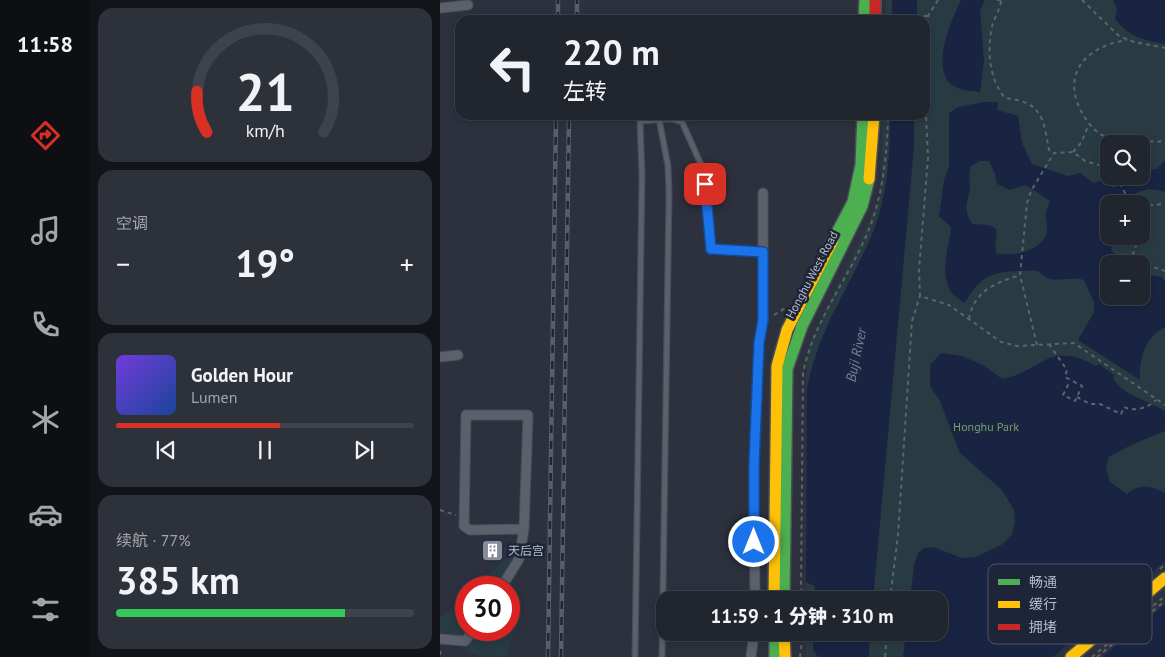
<!DOCTYPE html>
<html lang="zh">
<meta charset="utf-8">
<style>
:root{--surface:#21252e;--page:#2d313a;--text:#f1f3f6;--muted:#a2a5aa;--line:#3e424a;--accent:#d93025}
body{margin:0;font-family:"PT Sans","Noto Sans SC",sans-serif;background:var(--page);color:var(--text);height:100vh;display:flex;flex-direction:column;font-size:19px;white-space:nowrap}
*{box-sizing:border-box;margin:0}
p{font-size:16px;color:var(--muted)}
.icon{flex:none;width:28px;height:28px;fill:none;stroke:currentColor;stroke-width:2;stroke-linecap:round;stroke-linejoin:round}
.map{position:relative;flex:1;overflow:hidden}
.panel{display:flex;flex-direction:column;gap:8px;padding:8px;background:#121419;width:350px}
.panel>*{flex:none}
.hud{position:absolute;left:15px;top:15px;width:475px;height:105px;border-radius:15px;box-shadow:0 2px 8px #0003,0 0 0 1px var(--line);background:#21252e;color:var(--text);overflow:hidden}
.buttons{position:absolute;left:660px;top:135px;display:grid;gap:10px}
.buttons a{display:grid;place-items:center;width:50px;height:50px;border-radius:10px;background:var(--surface);box-shadow:0 2px 8px #0003,0 0 0 1px var(--line);font-size:25px}
.speed{position:absolute;left:15px;top:576px;display:flex;gap:10px;font-size:25px;font-weight:700;text-align:center}
.speed>*{display:grid;place-content:center;width:65px;height:65px;border-radius:50%;background:var(--surface);box-shadow:0 2px 8px #0003,0 0 0 1px var(--line);line-height:1}
.speed .limit{border:8px solid #d22;background:#fff;color:#111}
.pin{position:absolute;display:grid;place-items:center;width:42px;height:42px;color:#fff;margin:-21px;border-radius:10px;box-shadow:0 2px 8px #0006}
.me{position:absolute;width:55px;margin:-28px;rotate:0deg;stroke-linejoin:round;filter:drop-shadow(0 0 4px #0008)}
.turn{display:flex;align-items:center;gap:18px;height:105px;padding:0 25px;font-size:22px}
.turn .icon{width:65px;height:65px;stroke-width:2.5}
.turn b{display:block;font-size:35px;line-height:42px}
.big{font-size:38px;font-weight:800;line-height:1.1}
.panel .widget{flex:1;display:flex;flex-direction:column;justify-content:center;gap:8px;min-width:0;padding:0 18px;border-radius:15px;background:var(--page)}
.panel .dial{align-items:center;gap:0}
.dial svg{height:130px;overflow:visible;fill:none;stroke:var(--line);stroke-width:7;stroke-linecap:round;text-anchor:middle}
.dial text{fill:var(--text);stroke:none}
.song{display:flex;align-items:center;gap:15px}
.cover{width:60px;height:60px;border-radius:8px;background:linear-gradient(135deg,hsl(260 70% 55%),hsl(220 70% 35%))}
.played{height:5px;border-radius:2px;background:linear-gradient(90deg,var(--accent) 55%,var(--line) 55%)}
.keys{display:flex;justify-content:space-around;direction:ltr}
.heat{display:flex;justify-content:space-between;align-items:center;font-size:28px;direction:ltr}
.charge{height:8px;border-radius:4px;background:linear-gradient(90deg,#34c759 77%,var(--line) 0)}
.trip{position:absolute;left:216px;top:591px;width:292px;height:50px;border-radius:15px;background:var(--surface);box-shadow:0 2px 8px #0003,0 0 0 1px var(--line);font-weight:800;line-height:50px;text-align:center}
main{display:flex;flex:1;min-height:0}
.menu{display:flex;flex-direction:column;width:90px;justify-content:space-around;align-items:center;background:#0d0f12;color:var(--muted)}
.menu .icon{width:35px;height:35px}
.menu .selected{color:var(--accent)}
.menu b{font-size:22px;color:var(--text)}
.map>svg:first-child{display:block}
</style>
<main>
<nav class="menu">
<b>11:58</b>
<svg class="icon selected" aria-label="directions" viewBox="0 0 24 24"><path d="M12 3l9 9-9 9-9-9zM9 14v-3h6M13 9l2 2-2 2"/></svg>
<svg class="icon" aria-label="music" viewBox="0 0 24 24"><path d="M9 18V5l10-2v13"/><circle cx="6" cy="18" r="3"/><circle cx="16" cy="16" r="3"/></svg>
<svg class="icon" aria-label="phone" viewBox="0 0 24 24"><path d="M5 4h4l2 5-3 2q2 4 5 5l2-3 5 2v4C11 20 4 13 5 4z"/></svg>
<svg class="icon" aria-label="climate" viewBox="0 0 24 24"><path d="M12 3v18M4 7l16 10M4 17L20 7"/></svg>
<svg class="icon" aria-label="car" viewBox="0 0 24 24"><path d="M5 17H2v-5l4-1 3-4h7l3 4 3 1v5h-3M9 17h6M6 11h13"/><circle cx="7" cy="17" r="2"/><circle cx="17" cy="17" r="2"/></svg>
<svg class="icon" aria-label="filters" viewBox="0 0 24 24"><path d="M4 7h16M4 17h16"/><circle cx="9" cy="7" r="2"/><circle cx="15" cy="17" r="2"/></svg>
</nav>
<section class="panel">
<div class="widget dial"><svg viewBox="0 0 100 80">
<path d="M14 69A42 42 0 1 1 86 69"/>
<path d="M14 69A42 42 0 0 1 8 44" stroke="#d93025"/>
<text x="50" y="56" font-size="32" font-weight="700">21</text>
<text x="50" y="72" font-size="11">km/h</text>
</svg></div>
<div class="widget"><p>空调</p>
<div class="heat"><a>−</a><b class="big">19°</b><a>+</a></div>
</div>
<div class="widget">
<div class="song"><i class="cover"></i><div><b>Golden Hour</b><p>Lumen</p></div></div>
<div class="played"></div>
<div class="keys"><svg class="icon" aria-label="previous" viewBox="0 0 24 24"><path d="M18 5L8 12l10 7zM5 5v14"/></svg><svg class="icon" aria-label="pause" viewBox="0 0 24 24"><path d="M8 5v14M16 5v14"/></svg><svg class="icon" aria-label="next" viewBox="0 0 24 24"><path d="M6 5l10 7-10 7zM19 5v14"/></svg></div>
</div>
<div class="widget"><p>续航 · 77%</p><b class="big">385 km</b><div class="charge"></div></div>
</section>
<div class="map">
<svg width="725" height="657" viewBox="0 0 725 657">
<rect width="100%" height="100%" fill="#2c313d"/>
<path fill="#283b43" fill-rule="evenodd" d="M446,0H725V657H366V633L500,632V600H366L367,347L440,200L443,115H485V20H445ZM669,144H701V176H669ZM669,204H701V236H669ZM669,264H701V296H669Z
M71,555L79,559L61,587L33,588Z
M26,594V630H69L70,610L83,618L72,638L67,657H41L25,650V641L28,636L0,635V618Z"/>
<path fill="#182442" fill-rule="evenodd" d="M452,0H477V20H452Z
M521,0H545L540,11L544,60L540,92C529,91 514,90 507,80C494,59 512,19 521,0Z
M673,0H725V44C703,40 689,37 675,19L677,10Z
M544,102H558L557,110L578,116L582,143L592,164L627,176L640,173L654,183L663,180L674,188L691,176H701V171L717,169L725,160V192C707,186 696,190 684,204H669V236H672L671,250L684,264H669V296H701V274L722,277L725,281V327C705,337 699,359 700,380L638,340L654,312V302L644,280C632,276 622,281 610,279C605,278 602,273 597,271C592,270 586,271 581,271C552,271 539,277 525,303C494,287 508,255 511,227L499,216L504,180L509,167V113L518,107ZM540,161H549L555,174L557,184L570,190L586,185L610,201C609,205 607,208 606,212C605,219 609,227 606,235C598,253 574,255 557,254C553,244 558,238 556,229L549,225L533,224C524,213 526,206 529,194C532,186 527,176 531,166Z
M450,115H474V147L433,600H374L375,586L366,582L367,389C378,326 415,281 436,224C448,188 450,152 450,115Z
M501,353L522,356L543,365L562,379C602,372 608,339 656,366L659,364L674,375L673,378C683,396 708,400 725,411V431L689,446L669,457L666,467L670,482L687,494C698,483 713,486 725,493V657H463L466,633L500,632V600H470L474,565L478,553L484,548L493,547L522,558L536,557L563,544L572,534L575,522L574,510L562,490L520,453L500,401L490,386V365Z
M373,633H430L429,657H378L373,650Z"/>
<path fill="#2c313d" d="M725,561V604L709,618L662,657H613Z"/>
<g fill="none" stroke-linecap="round" stroke-linejoin="round">
<defs>
<path id="lane" d="M219,119L228,166L229,195L222,657
M195,657L202,175L200,121C216,121 227,116 242,122L263,169L271,249L323,252"/>
<path id="street" d="M0,8L28,5
M0,357L18,355
M26,415H88L84,529L30,530L24,526Z
M61,588L79,559L84,529
M315,600L314,465L319,343L323,320V193
M0,639L25,641L34,630
M311,657L314,632"/>
<path id="fast" d="M424,20L425,0
M392,242L413,202L421,165L423,115
M344,600L347,369L362,326L422,206L429,179
M335,632V657"/>
<path id="slow" d="M429,179L434,115
M334,600L337,366L347,330L392,242
M344,632L345,657
M631,657L725,578"/>
<path id="jam" d="M435,0V20"/>
</defs>
<use href="#lane" stroke="#4a4e59" stroke-width="7"/>
<use href="#street" stroke="#4a4e59" stroke-width="11"/>
<use href="#fast" stroke="#4a4e59" stroke-width="14"/>
<use href="#slow" stroke="#4a4e59" stroke-width="14"/>
<use href="#jam" stroke="#4a4e59" stroke-width="14"/>
<path stroke="#5e636c" stroke-width="2" stroke-dasharray="4 4" stroke-linecap="butt" d="M498,0L488,16L485,96L488,158L479,270L480,296L509,305L561,342L577,346L634,343L725,405
M557,0H563
M642,0L679,36L694,42L725,48
M561,1C560,10 554,18 552,27C547,51 549,79 565,98C602,102 603,117 609,150L614,153
M447,20V17L488,16
M678,144C670,139 658,134 652,127C617,85 636,48 687,40
M694,144C704,137 715,145 725,140
M633,152L641,143L649,124
M676,176L691,204
M701,206L725,204
M696,236C699,246 692,251 692,260L725,271
M334,315L347,307
M529,319C534,291 555,283 580,275
M609,344L627,370L625,377L642,386L635,401L623,395L630,381
M597,345L580,275L587,203L591,191L614,153L633,152L645,161L669,168
M637,397L650,404H660L681,414L684,407C695,412 708,408 716,400
M0,510L16,515
M720,569L725,564
M365,600L361,588L363,373C374,318 412,275 431,224C444,187 447,153 448,115
M450,600L458,535L472,321L480,296
M0,655L1,647
M360,657L363,632
M445,657L447,632
M652,657L725,596
M657,657L725,601"/>
<use href="#lane" stroke="#5c606a" stroke-width="4.5"/>
<use href="#street" stroke="#5c606a" stroke-width="9"/>
<use href="#fast" stroke="#4caf50" stroke-width="11"/>
<use href="#slow" stroke="#ffc107" stroke-width="11"/>
<use href="#jam" stroke="#c62828" stroke-width="11"/>
<defs>
<path id="rail" d="M118,20V0
M137,20V0
M108,657L116,115
M121,657L129,115"/>
</defs>
<use href="#rail" stroke="#5b5e68" stroke-width="4.5"/>
<use href="#rail" stroke="#1e2538" stroke-width="2.5" stroke-dasharray="8" stroke-linecap="butt"/>
</g>
<g fill="none" stroke-linecap="round" stroke-linejoin="round">
<defs>
<path id="route" d="M265,184L271,249L323,252V320L319,343L314,465V542"/>
</defs>
<use href="#route" stroke="#114b97" stroke-width="12"/>
<use href="#route" stroke="#1a73e8" stroke-width="9"/>
</g>
<defs>
<symbol id="building-square" viewBox="-11 -11 22 22"><rect x="-9" y="-9" width="18" height="18" rx="4" fill="#868b9b" stroke="#1e2538"/><path d="M-4-6H4V6H1V3H-1V6H-4ZM-2.5-4.3h1.7v1.8h-1.7ZM.8-4.3h1.7v1.8H.8ZM-2.5-1h1.7V.8h-1.7ZM.8-1h1.7V.8H.8Z" fill="#fff"/></symbol>
</defs>
<g fill-rule="evenodd">
<use href="#building-square" x="40" y="538" width="25" height="25"/>
</g>
<g text-anchor="middle" stroke-width="5" stroke-linejoin="round" paint-order="stroke">
<g font-size="12" fill="#b6bccd" stroke="#1e2538">
<text transform="translate(372 275) rotate(-62)" y="4">Honghu West Road</text>
</g>
<g font-size="12" fill="#6c9f7e" stroke="#1e2538">
<text x="546" y="431">Honghu Park</text>
</g>
<g font-size="12" fill="#b6bccd" stroke="#1e2538" text-anchor="start">
<text x="68" y="555">天后宫</text>
</g>
<g font-size="14" font-style="italic" fill="#6d81ae" stroke="#1e2538">
<text transform="translate(416 355) rotate(-78)" y="5">Buji River</text>
</g>
</g>
<rect x="548" y="564" width="164" height="80" rx="8" fill="#1e2538" stroke="#4c5265" stroke-width="1"/>
<rect x="558" y="579" width="22" height="6" fill="#4caf50"/>
<rect x="558" y="601" width="22" height="7" fill="#ffc107"/>
<rect x="558" y="624" width="22" height="6" fill="#c62828"/>
<g font-size="14" fill="#b6bccd">
<text x="589" y="587">畅通</text>
<text x="589" y="609">缓行</text>
<text x="589" y="632">拥堵</text>
</g>
</svg>
<div class="buttons">
<a><svg class="icon" aria-label="search" viewBox="0 0 24 24"><circle cx="10" cy="10" r="6"/><path d="M15 15l6 6"/></svg></a>
<a>+</a>
<a>−</a>
</div>
<div class="speed"><div class="limit">30</div></div>
<div class="pin" style="left:265px;top:184px;background:#d93025"><svg class="icon" aria-label="arrive" viewBox="0 0 24 24"><path d="M6 21V4h12l-3 4 3 4H6"/></svg></div>
<svg class="me" style="left:314px;top:542px" viewBox="-20 -20 40 40"><circle r="17" fill="#1a73e8" stroke="#fff" stroke-width="3"/><path d="M0-11L8 9 0 5-8 9z" fill="#fff"/></svg>
<div class="trip">11:59 · 1 分钟 · 310 m</div>
<div class="hud">
<div class="turn"><svg class="icon" aria-label="left" viewBox="0 0 24 24"><path d="M17 20v-9H6M10 6l-5 5 5 5"/></svg><div><b>220 m</b>左转</div></div>
</div>
</div>
</main>
